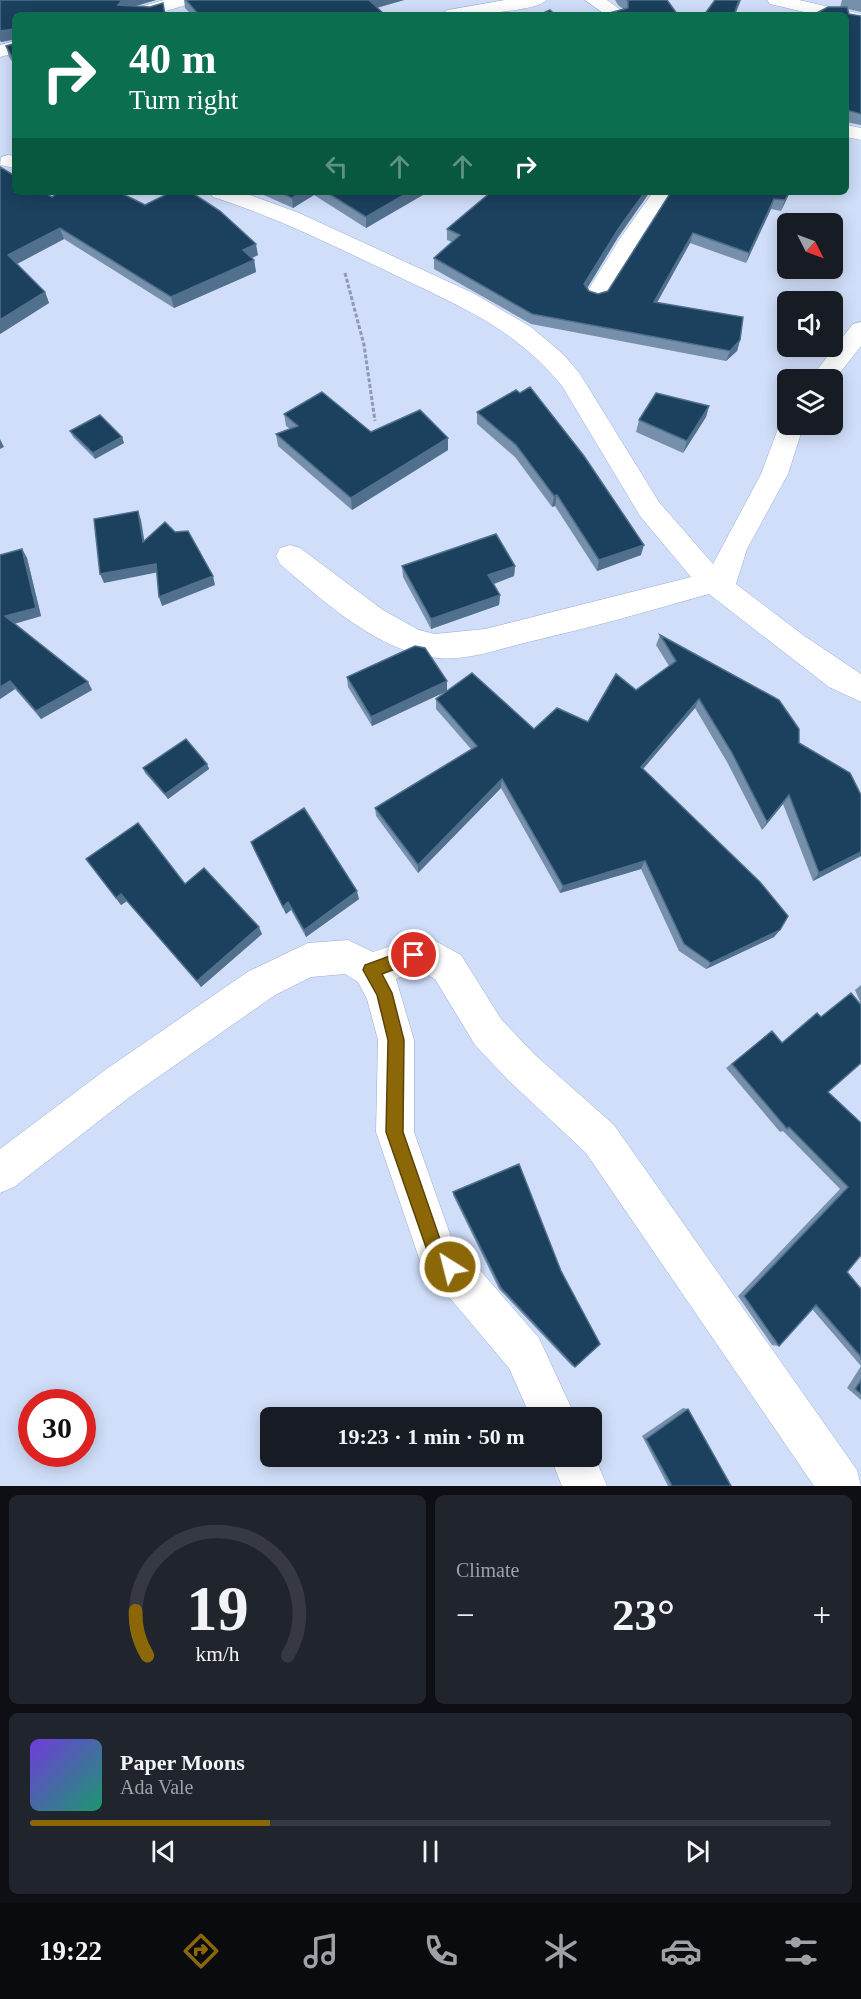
<!DOCTYPE html>
<meta charset="utf-8">
<style>
:root{--surface:#171b24;--page:#20242c;--text:#f1f3f6;--muted:#9ea1a6;--line:#363941;--accent:#8b6707}
body{margin:0;font-family:"Times New Roman",serif;background:var(--page);color:var(--text);height:100vh;display:flex;flex-direction:column;font-size:22px;white-space:nowrap}
*{box-sizing:border-box;margin:0}
p{font-size:20px;color:var(--muted)}
.icon{flex:none;width:33px;height:33px;fill:none;stroke:currentColor;stroke-width:2;stroke-linecap:round;stroke-linejoin:round}
.map{position:relative;height:1486px;overflow:hidden}
.details{display:flex;flex-direction:column;gap:9px;padding:9px;background:#0d0f14;flex:1}
.details>*{flex:none}
.banner{position:absolute;left:12px;top:12px;width:837px;height:183px;border-radius:9px;box-shadow:0 3px 15px #0003;background:#0b6e4f;color:#fff;overflow:hidden}
.needle{width:39px;rotate:132deg}
.buttons{position:absolute;left:777px;top:213px;display:grid;gap:12px}
.buttons a{display:grid;place-items:center;width:66px;height:66px;border-radius:9px;background:var(--surface);box-shadow:0 3px 15px #0003;font-size:30px}
.speed{position:absolute;left:18px;top:1389px;display:flex;gap:12px;font-size:30px;font-weight:700;text-align:center}
.speed>*{display:grid;place-content:center;width:78px;height:78px;border-radius:50%;background:var(--surface);box-shadow:0 3px 15px #0003;line-height:1}
.speed .limit{border:9px solid #d22;background:#fff;color:#111}
.pin{position:absolute;display:grid;place-items:center;width:51px;height:51px;color:#fff;margin:-26px;border:3px solid #fff;border-radius:50%;box-shadow:0 2px 6px #0007}
.me{position:absolute;width:66px;margin:-33px;rotate:324deg;stroke-linejoin:round;filter:drop-shadow(0 0 4px #0008)}
.turn{display:flex;align-items:center;gap:21px;height:126px;padding:0 18px;font-size:27px}
.turn .icon{width:78px;height:78px;stroke-width:2.5}
.turn b{display:block;font-size:42px;line-height:51px}
.lanes{display:flex;align-items:center;height:57px;padding:0 18px;background:#0003;justify-content:center;gap:30px;direction:ltr}
.lanes .off{opacity:.35}
.big{font-size:45px;font-weight:700;line-height:1.1}
.details .card{flex:1;display:flex;flex-direction:column;justify-content:center;gap:9px;min-width:0;padding:0 21px;border-radius:9px;background:var(--page)}
.details .dial{align-items:center;gap:0}
.dial svg{height:156px;overflow:visible;fill:none;stroke:var(--line);stroke-width:7;stroke-linecap:round;text-anchor:middle}
.dial text{fill:var(--text);stroke:none}
.song{display:flex;align-items:center;gap:18px}
.cover{width:72px;height:72px;border-radius:9px;background:linear-gradient(135deg,hsl(260 70% 55%),hsl(160 70% 35%))}
.played{height:6px;border-radius:3px;background:linear-gradient(90deg,var(--accent) 30%,var(--line) 30%)}
.keys{display:flex;justify-content:space-around;direction:ltr}
.heat{display:flex;justify-content:space-between;align-items:center;font-size:33px;direction:ltr}
.details .tiles{flex:1;display:grid;gap:9px;grid-template-columns:1fr 1fr}
.card:last-child{grid-column:span 2}
.trip{position:absolute;left:260px;top:1407px;width:342px;height:60px;border-radius:9px;background:var(--surface);box-shadow:0 3px 15px #0003;font-weight:700;line-height:60px;text-align:center}
.tabs{display:flex;height:96px;justify-content:space-around;align-items:center;background:#090b0e;color:var(--muted)}
.tabs .icon{width:42px;height:42px}
.tabs .on{color:var(--accent)}
.tabs b{font-size:27px;color:var(--text)}
.map>svg:first-child{display:block}
</style>
<div class="map">
<svg width="861" height="1486" viewBox="0 0 861 1486">
<rect width="100%" height="100%" fill="#d0def9"/>
<g fill="none" stroke-linecap="round" stroke-linejoin="round">
<defs>
<path id="street" d="M164,0H193L190,4L152,15H123L126,11Z
M505,0H546C536,13 457,15 439,15L448,10Z
M585,0H607L625,13L606,15Z
M767,0H799L861,14V26L846,22V15H817L770,4Z
M15,41V53L0,57V45Z
M846,125L861,128V140L846,137Z
M8,155L15,156V168L0,165L1,157Z
M210,192H242L299,213L473,293L531,327L564,355L580,374L659,502L713,564L761,474L782,418L788,416V424H804L788,474L747,549L736,584L803,635L861,674V702L829,687L709,594C649,611 589,628 528,642C495,650 459,664 425,656C371,645 321,599 280,564L276,556L280,548L290,545L300,548L383,610L419,630L435,634L485,629L691,577L640,516L562,386C515,328 459,306 393,274C334,246 276,217 213,197Z
M653,192H675L641,241L605,300L597,303L589,300L585,295L619,240Z
M861,322V346L832,383V380H809L853,324Z
M414,938L432,939L461,955L501,1019L534,1054L614,1125L857,1470L861,1486H814L586,1153L508,1080L475,1045L435,979C421,969 411,973 396,979L414,1040V1132L451,1237L539,1338L576,1418H531L509,1368L421,1264L376,1132L378,1040L367,999L358,982L345,974L311,977L275,995L131,1096L14,1187L0,1193V1149L105,1070L249,971L308,943L348,940L373,952Z
M591,1448L607,1486H562L550,1456H591Z"/>
</defs>
<use href="#street" stroke="#98add8" stroke-width="1"/>
<path stroke="#8f9ab2" stroke-width="3" stroke-dasharray="4 2" stroke-linecap="butt" d="M345,273L364,345L375,421"/>
<use href="#street" fill="#fff" fill-rule="evenodd"/>
</g>
<path fill="#7690ac" d="M0,0H156L136,6L165,15H15V66L9,57L6,46L13,44V40L1,42L0,41Z
M184,0H404L377,8L385,15H192L185,8Z
M615,0H667L623,9L618,5Z
M842,0H861V12L848,9L849,14L861,16V125L846,122V15L840,7Z
M0,167L52,197L145,205L258,255L252,258L254,260L256,272L174,308L64,239L17,264L45,292L49,303L0,334Z
M257,192H428L366,228L314,195L293,208Z
M671,192H790L781,211L771,209L746,263L690,243L657,303L740,340L737,351L726,361L531,324L434,269V258L452,242L447,240V229L617,239L587,288L589,291L598,294L608,291Z
M516,390L641,555L597,571L555,506L552,507L515,457L477,424V412Z
M709,406L706,417L683,453L636,432L639,420Z
M284,414L371,432L448,438V450L352,510L278,446L276,434L290,429L286,426Z
M70,431L122,437L124,443L95,459L73,437Z
M22,549L27,558L41,616L14,624L88,682L92,690L41,719L15,689L0,699V555Z
M402,566H515L514,576L494,584L500,595L499,605L431,629L403,577Z
M660,635L799,743L861,795V856L813,881L783,804L762,830L727,762L695,708L643,769L780,930L774,937L706,969L679,951L641,869L560,893L501,788L418,873L376,816L375,808L471,749L436,709V699L534,729L588,722L636,690L669,666L656,645Z
M347,677L447,691L372,726L348,687Z
M207,764L209,769L168,799L145,773L143,768Z
M251,842L359,899L306,937L291,910L286,914L254,850Z
M86,859L185,884L262,934L201,987L127,901L121,905Z
M861,985V1063L828,1092L861,1123L847,1272L861,1289V1400L847,1388L861,1366L812,1309L779,1346L772,1345L738,1296L840,1189L783,1131L780,1132L726,1068L772,1031L782,1042L821,1017L861,1004L855,990Z
M453,1192L575,1367L572,1366L499,1289L453,1195Z
M683,1408L688,1409L731,1486H668L642,1436Z"/>
<path fill="#51708d" d="M122,0H156L125,9L118,5Z
M368,0H404L369,10Z
M739,0H741L735,15H734Z
M13,29L15,39L1,42L0,39V31Z
M300,192H314V195L293,208L292,198Z
M409,192H428L366,228V217Z
M645,192H650L617,239L583,295L584,284L619,228Z
M789,192H790L781,211L785,200Z
M774,199L771,209L746,263L749,253Z
M60,228L64,239L13,266L8,255Z
M693,233L690,243L651,313L654,302Z
M256,244L258,255L245,261L243,250Z
M254,260L256,272L174,308L171,297Z
M45,292L49,303L0,334V320Z
M740,340L737,351L726,361L730,351Z
M709,406L706,417L683,453L687,441Z
M122,437L124,443L95,459L93,453Z
M448,438V450L352,510L351,498Z
M0,439L4,447L0,449Z
M557,495L555,506L552,507L554,496Z
M138,511L141,520L146,551L143,542Z
M644,545L641,555L597,571L599,560Z
M22,549L27,558L41,616L10,625L5,616Z
M156,564L159,572L104,583L100,574Z
M515,566L514,576L488,586V575Z
M213,576L215,585L162,606L159,597Z
M500,595L499,605L431,629V619Z
M10,681L15,689L0,699V687Z
M447,681V691L372,726L371,717Z
M88,682L92,690L41,719L36,711Z
M699,699L695,708L637,776L641,767Z
M207,764L209,769L168,799L165,794Z
M502,779L501,788L418,873V865Z
M789,795L783,804L762,830L767,822Z
M861,852V856L813,881L819,873Z
M645,861L641,869L560,893L563,886Z
M357,891L359,899L306,937L304,930Z
M121,894L127,901L121,905L116,898Z
M288,902L291,910L286,914L283,907Z
M259,927L262,934L201,987L197,981Z
M780,930L774,937L706,969L711,963Z"/>
<path fill="#1b415f" stroke="#51708d" stroke-width="1.5" d="M0,0H122L118,5L150,7L163,3L165,15H15V62L6,46L13,44V29L0,31Z
M186,0H369L385,15H199Z
M627,0H667L678,15H602L628,8V1Z
M715,0H739L734,15H704Z
M828,7H847L849,14L861,16V114L846,110V15H813Z
M550,10L555,15H539Z
M0,167L15,176V192H44L52,197L59,192H119L145,205L171,192H191L220,211L256,244L243,250L254,260L171,297L60,228L8,255L45,292L0,320Z
M279,192H300L292,198Z
M326,192H409L366,217Z
M491,192H645L619,228L584,284L589,291L598,294L608,291L671,192H789L785,200L774,199L749,253L693,233L654,302L743,317L740,340L730,351L532,314L434,258L460,235L447,229Z
M530,387L584,456L644,545L599,560L557,495L554,496L516,445L477,412L516,390L520,393Z
M322,392L371,432L420,410L448,438L351,498L276,434L298,426L284,414Z
M656,393L709,406L687,441L639,420Z
M100,415L122,437L93,453L70,431Z
M138,511L143,542L165,522L175,532L188,531L213,576L159,597L156,564L100,574L94,519Z
M496,534L515,566L488,575L500,595L431,619L402,566Z
M22,549L36,608L5,616L88,682L36,711L10,681L0,687V555Z
M660,635L779,700L799,729V743L850,773L861,795V852L819,873L789,795L767,822L732,753L699,699L641,767L760,882L788,916L780,930L711,963L684,944L645,861L563,886L502,779L418,865L375,808L477,746L436,699L472,673L534,729L557,708L588,722L616,674L636,690L676,661Z
M415,646L425,648L447,681L371,717L347,677Z
M186,739L207,764L165,794L143,768Z
M304,808L357,891L304,930L288,902L283,907L251,842Z
M138,823L185,884L204,868L259,927L197,981L121,894L116,898L86,859Z
M851,993L861,1005V1063L828,1092L861,1123V1255L847,1272L861,1289V1357L816,1305L779,1346L744,1296L848,1187L789,1127L787,1129L732,1064L772,1031L782,1043L817,1013L821,1017Z
M519,1164L561,1271L600,1344L575,1367L501,1288L453,1192Z
M861,1380V1394L855,1389Z
M688,1409L731,1486H672L646,1439Z"/>
<path fill="#8b6707" stroke="#5a4305" stroke-width="1.5" d="M414,947L419,949L421,955L419,960L382,974L392,993L404,1040L403,1132L442,1245L459,1267L456,1274L450,1276L443,1274L429,1256L386,1132L388,1040L377,995L363,970L365,965Z"/>
</svg>
<div class="buttons">
<a><svg class="needle" viewBox="-14 -14 28 28"><path d="M0-13l5 13h-10z" fill="#e53935"/><path d="M0 13l5-13h-10z" fill="#9ea1a6"/></svg></a>
<a><svg class="icon" aria-label="sound" viewBox="0 0 24 24"><path d="M4 9h4l5-4v14l-5-4H4zM17 9q2 3 0 6"/></svg></a>
<a><svg class="icon" aria-label="layers" viewBox="0 0 24 24"><path d="M12 4l9 5-9 5-9-5zM3 14l9 5 9-5"/></svg></a>
</div>
<div class="speed"><div class="limit">30</div></div>
<div class="pin" style="left:414px;top:955px;background:#d93025"><svg class="icon" aria-label="arrive" viewBox="0 0 24 24"><path d="M6 21V4h12l-3 4 3 4H6"/></svg></div>
<svg class="me" style="left:450px;top:1267px" viewBox="-20 -20 40 40"><circle r="17" fill="#8b6707" stroke="#fff" stroke-width="3"/><path d="M0-11L8 9 0 5-8 9z" fill="#fff"/></svg>
<div class="trip">19:23 · 1 min · 50 m</div>
<div class="banner">
<div class="turn"><svg class="icon" aria-label="right" viewBox="0 0 24 24"><path d="M7 20v-9h11M14 6l5 5-5 5"/></svg><div><b>40 m</b>Turn right</div></div>
<div class="lanes"><svg class="icon off" aria-label="left" viewBox="0 0 24 24"><path d="M17 20v-9H6M10 6l-5 5 5 5"/></svg><svg class="icon off" aria-label="ahead" viewBox="0 0 24 24"><path d="M12 20V5M6 11l6-6 6 6"/></svg><svg class="icon off" aria-label="ahead" viewBox="0 0 24 24"><path d="M12 20V5M6 11l6-6 6 6"/></svg><svg class="icon" aria-label="right" viewBox="0 0 24 24"><path d="M7 20v-9h11M14 6l5 5-5 5"/></svg></div>
</div>
</div>
<section class="details">
<div class="tiles">
<div class="card dial"><svg viewBox="0 0 100 80">
<path d="M14 69A42 42 0 1 1 86 69"/>
<path d="M14 69A42 42 0 0 1 8 46" stroke="#8b6707"/>
<text x="50" y="56" font-size="32" font-weight="700">19</text>
<text x="50" y="72" font-size="11">km/h</text>
</svg></div>
<div class="card"><p>Climate</p>
<div class="heat"><a>−</a><b class="big">23°</b><a>+</a></div>
</div>
<div class="card">
<div class="song"><i class="cover"></i><div><b>Paper Moons</b><p>Ada Vale</p></div></div>
<div class="played"></div>
<div class="keys"><svg class="icon" aria-label="previous" viewBox="0 0 24 24"><path d="M18 5L8 12l10 7zM5 5v14"/></svg><svg class="icon" aria-label="pause" viewBox="0 0 24 24"><path d="M8 5v14M16 5v14"/></svg><svg class="icon" aria-label="next" viewBox="0 0 24 24"><path d="M6 5l10 7-10 7zM19 5v14"/></svg></div>
</div>
</div>
</section>
<nav class="tabs">
<b>19:22</b>
<svg class="icon on" aria-label="directions" viewBox="0 0 24 24"><path d="M12 3l9 9-9 9-9-9zM9 14v-3h6M13 9l2 2-2 2"/></svg>
<svg class="icon" aria-label="music" viewBox="0 0 24 24"><path d="M9 18V5l10-2v13"/><circle cx="6" cy="18" r="3"/><circle cx="16" cy="16" r="3"/></svg>
<svg class="icon" aria-label="phone" viewBox="0 0 24 24"><path d="M5 4h4l2 5-3 2q2 4 5 5l2-3 5 2v4C11 20 4 13 5 4z"/></svg>
<svg class="icon" aria-label="climate" viewBox="0 0 24 24"><path d="M12 3v18M4 7l16 10M4 17L20 7"/></svg>
<svg class="icon" aria-label="car" viewBox="0 0 24 24"><path d="M5 17H2v-5l4-1 3-4h7l3 4 3 1v5h-3M9 17h6M6 11h13"/><circle cx="7" cy="17" r="2"/><circle cx="17" cy="17" r="2"/></svg>
<svg class="icon" aria-label="filters" viewBox="0 0 24 24"><path d="M4 7h16M4 17h16"/><circle cx="9" cy="7" r="2"/><circle cx="15" cy="17" r="2"/></svg>
</nav>
